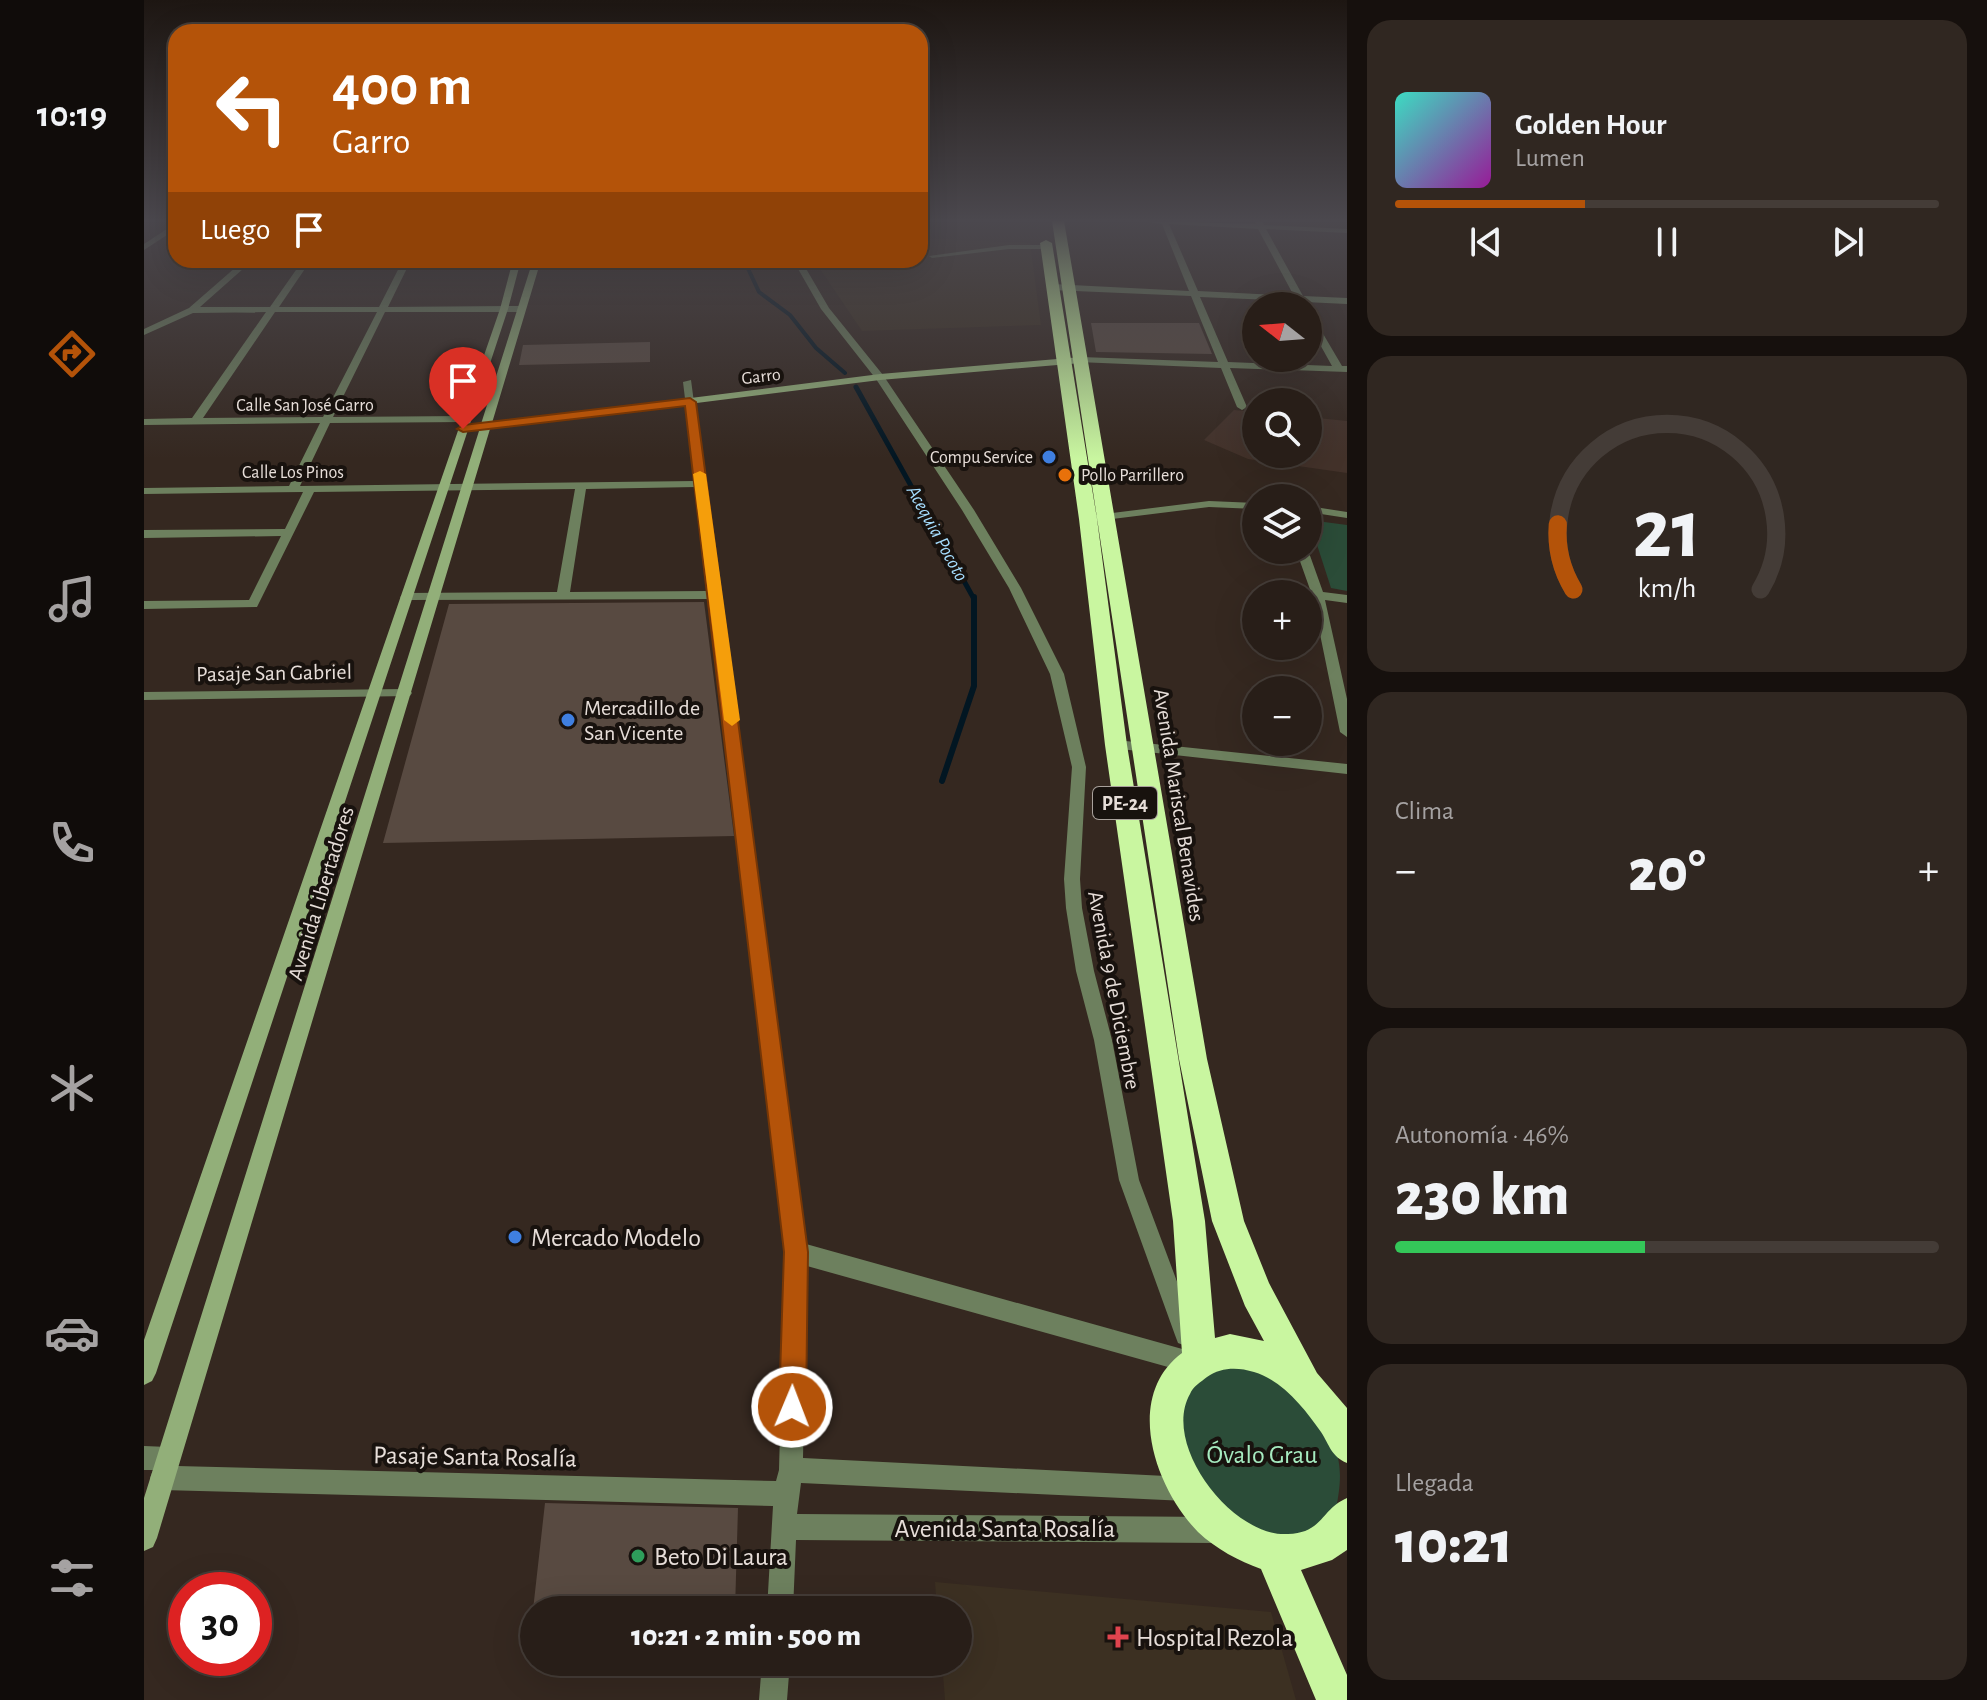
<!DOCTYPE html>
<html lang="es">
<meta charset="utf-8">
<style>
:root{--surface:#281e18;--page:#302721;--text:#f1f3f6;--muted:#a5a2a2;--line:#443c37;--accent:#b45309}
body{margin:0;font-family:"Alegreya Sans",sans-serif;background:var(--page);color:var(--text);height:100vh;display:flex;flex-direction:column;font-size:30px;white-space:nowrap}
*{box-sizing:border-box;margin:0}
p{font-size:26px;color:var(--muted)}
.icon{flex:none;width:44px;height:44px;fill:none;stroke:currentColor;stroke-width:2;stroke-linecap:round;stroke-linejoin:round}
.map{position:relative;flex:1;overflow:hidden}
.details{display:flex;flex-direction:column;gap:20px;padding:20px;background:#16100d;width:640px}
.details>*{flex:none}
.top-card{position:absolute;left:24px;top:24px;width:760px;height:244px;border-radius:24px;box-shadow:0 8px 32px #0002,0 0 0 2px var(--line);background:#b45309;color:#fff;overflow:hidden}
.needle{width:52px;rotate:287deg}
.controls{position:absolute;left:1098px;top:292px;display:grid;gap:16px}
.controls a{display:grid;place-items:center;width:80px;height:80px;border-radius:50%;background:var(--surface);box-shadow:0 8px 32px #0002,0 0 0 2px var(--line);font-size:40px}
.speed{position:absolute;left:24px;top:1572px;display:flex;gap:16px;font-size:40px;font-weight:700;text-align:center}
.speed>*{display:grid;place-content:center;width:104px;height:104px;border-radius:50%;background:var(--surface);box-shadow:0 8px 32px #0002,0 0 0 2px var(--line);line-height:1}
.speed .limit{border:12px solid #d22;background:#fff;color:#111}
.pin{position:absolute;display:grid;place-items:center;width:68px;height:68px;color:#fff;margin:-82px -34px;border-radius:50% 50% 50% 0;rotate:-45deg;box-shadow:0 0 8px #0007}
.pin .icon{rotate:45deg}
.me{position:absolute;width:88px;margin:-44px;rotate:1deg;stroke-linejoin:round;filter:drop-shadow(0 0 6px #0008)}
.turn{display:flex;align-items:center;gap:28px;height:168px;padding:0 32px;font-size:36px}
.turn .icon{width:104px;height:104px;stroke-width:2.5}
.turn b{display:block;font-size:56px;line-height:68px}
.then{display:flex;align-items:center;height:76px;padding:0 32px;background:#0003;gap:16px;font-size:30px}
.big{font-size:60px;font-weight:800;line-height:1.1}
.details .widget{flex:1;display:flex;flex-direction:column;justify-content:center;gap:12px;min-width:0;padding:0 28px;border-radius:24px;background:var(--page)}
.details .dial{align-items:center;gap:0}
.dial svg{height:208px;overflow:visible;fill:none;stroke:var(--line);stroke-width:7;stroke-linecap:round;text-anchor:middle}
.dial text{fill:var(--text);stroke:none}
.song{display:flex;align-items:center;gap:24px}
.cover{width:96px;height:96px;border-radius:12px;background:linear-gradient(135deg,hsl(170 70% 55%),hsl(300 70% 35%))}
.played{height:8px;border-radius:4px;background:linear-gradient(90deg,var(--accent) 35%,var(--line) 35%)}
.keys{display:flex;justify-content:space-around;direction:ltr}
.heat{display:flex;justify-content:space-between;align-items:center;font-size:44px;direction:ltr}
.charge{height:12px;border-radius:6px;background:linear-gradient(90deg,#34c759 46%,var(--line) 0)}
.trip{position:absolute;left:376px;top:1596px;width:452px;height:80px;border-radius:40px;background:var(--surface);box-shadow:0 8px 32px #0002,0 0 0 2px var(--line);font-weight:800;line-height:80px;text-align:center}
main{display:flex;flex:1;min-height:0}
.tab-bar{display:flex;flex-direction:column;width:144px;justify-content:space-around;align-items:center;background:#100c0a;color:var(--muted)}
.tab-bar .icon{width:56px;height:56px}
.tab-bar .current{color:var(--accent)}
.tab-bar b{font-size:36px;color:var(--text)}
.map>svg:first-child{display:block}
</style>
<main>
<nav class="tab-bar">
<b>10:19</b>
<svg class="icon current" aria-label="directions" viewBox="0 0 24 24"><path d="M12 3l9 9-9 9-9-9zM9 14v-3h6M13 9l2 2-2 2"/></svg>
<svg class="icon" aria-label="music" viewBox="0 0 24 24"><path d="M9 18V5l10-2v13"/><circle cx="6" cy="18" r="3"/><circle cx="16" cy="16" r="3"/></svg>
<svg class="icon" aria-label="phone" viewBox="0 0 24 24"><path d="M5 4h4l2 5-3 2q2 4 5 5l2-3 5 2v4C11 20 4 13 5 4z"/></svg>
<svg class="icon" aria-label="climate" viewBox="0 0 24 24"><path d="M12 3v18M4 7l16 10M4 17L20 7"/></svg>
<svg class="icon" aria-label="car" viewBox="0 0 24 24"><path d="M5 17H2v-5l4-1 3-4h7l3 4 3 1v5h-3M9 17h6M6 11h13"/><circle cx="7" cy="17" r="2"/><circle cx="17" cy="17" r="2"/></svg>
<svg class="icon" aria-label="filters" viewBox="0 0 24 24"><path d="M4 7h16M4 17h16"/><circle cx="9" cy="7" r="2"/><circle cx="15" cy="17" r="2"/></svg>
</nav>
<div class="map">
<svg width="1203" height="1700" viewBox="0 0 1203 1700">
<rect width="100%" height="100%" fill="#352820"/>
<path fill="#43322a" d="M1090,410L1112,412V454H1164V417L1203,421V473L1104,459L1060,440Z"/>
<path fill="#3c3022" d="M776,238L886,243L897,325L718,331L670,260H776Z
M791,1582L1127,1612L1152,1700H801L798,1662H814V1610H793Z"/>
<path fill="#2b4c38" d="M1165,520L1203,525V591L1187,588Z
M1102,1366C1131,1375 1136,1383 1157,1403C1196,1443 1203,1461 1190,1518L1146,1542L1088,1523L1045,1470L1036,1414L1044,1392L1059,1376L1079,1367Z"/>
<g fill="none" stroke-linecap="round" stroke-linejoin="round">
<path stroke="#021622" stroke-width="4" d="M600,260L615,292L646,315L672,348L701,373"/>
<path stroke="#021622" stroke-width="5" d="M712,387L830,599"/>
<path stroke="#021622" stroke-width="6" d="M798,781L830,686V597"/>
</g>
<path fill="#584a41" d="M947,323H1055L1068,354L952,352Z
M506,342V362L375,365L379,345Z
M560,602L590,836L239,843L305,604Z
M401,1503L594,1508L591,1610H389Z"/>
<g fill="none" stroke-linecap="round" stroke-linejoin="round">
<path fill="#6d805e" fill-rule="evenodd" d="M865,245H902L905,247L902,249H865L788,258L785,256Z"/>
<path fill="#6d805e" fill-rule="evenodd" d="M997,221L1112,224L1110,221H1118L1120,225L1203,229V233L1122,229L1159,296L1203,298V304L1161,302L1163,306H1155L1153,301L1056,297L1084,362L1188,366L1164,323V312L1168,315L1198,366H1203V372L1086,368L1103,407L1098,410L1093,407L1077,368L934,362V358L937,357L1074,362L1047,296L908,290L904,287L908,284L1045,291L1018,224ZM1025,224L1114,229L1150,296L1054,291Z
M32,223V229L0,250V244Z
M100,260H109L56,307H126L159,260H167L135,307H235L259,260H267L244,307L378,306L382,309L378,312H241L189,417L322,416L327,419L322,422L186,423L156,486L551,481L539,382L547,380L662,1244L1049,1352L1057,1355L1060,1363L1057,1371L1049,1374L663,1266L659,1458L1042,1477L1051,1480L1054,1489L1051,1498L1042,1501L657,1483L653,1514L1071,1517L1080,1521L1084,1530L1080,1539L1071,1543L652,1540L649,1610H623L629,1506L18,1490L9,1487L6,1478L9,1470H0V1446L24,1447L33,1450L36,1459L33,1466L632,1481L635,1470L641,1252L565,599L258,600L256,597L262,593L413,592L431,489L170,492L113,607L0,609V601L105,600L137,536L0,538V530L141,529L159,492L0,494V488L145,486L176,423L0,425V419L48,418L122,312L49,313L0,335V329L45,308ZM131,312H233L179,417L59,418ZM552,487L564,591L426,592L442,489Z
M649,260H657L685,308L739,375L830,510L877,588L920,674L942,767L936,879L938,908L950,971L968,1040L995,1180L1053,1335L1050,1343L1042,1346L1034,1343L1031,1335L975,1180L950,1040L932,971L922,908L920,879L928,767L906,674L865,588L818,510L732,379L677,309Z
M1065,501L1112,503V509L1065,507L944,522L938,519L944,516Z
M1164,506L1203,512V518L1164,512Z
M1152,550H1164L1179,592L1203,595V603L1181,600L1203,699V737L1196,732L1168,595Z
M261,689L266,690L268,693L266,696L0,700V692Z
M972,740L1203,764V774L967,748L965,745Z
M618,1662H646L643,1700H615Z"/>
<path fill="#92af79" fill-rule="evenodd" d="M369,260H377L364,309L12,1373L8,1381L0,1385V1340L356,309Z
M389,260H397L348,423L736,374L937,357L942,360L937,363L736,380L346,429L13,1538L9,1547L0,1551V1498L335,431L328,428L337,424Z"/>
<path fill="#c9f6a0" fill-rule="evenodd" d="M908,221H920L1063,1059L1100,1221L1125,1283L1173,1373L1203,1408V1463C1187,1456 1186,1446 1177,1432C1161,1409 1138,1380 1110,1372C1094,1367 1077,1367 1063,1377C1057,1382 1049,1386 1046,1394C1017,1445 1089,1538 1144,1534C1179,1533 1177,1509 1203,1498V1550L1188,1560L1157,1570L1203,1675V1700H1172L1117,1569C1095,1561 1072,1549 1054,1532C1011,1488 979,1397 1038,1353L1029,1221L961,745L935,519L896,243L902,240L908,243L953,519L983,745L1061,1221L1071,1338L1086,1334L1120,1341L1101,1306L1068,1221L1035,1059Z"/>
</g>
<linearGradient id="sky" x2="0" y2="1"><stop stop-color="#1d1612"/><stop offset="0.48" stop-color="#4b484e"/><stop offset="1" stop-color="#4b484e" stop-opacity="0"/></linearGradient>
<rect width="1203" height="459" fill="url(#sky)"/>
<path fill="#b45309" stroke="#753606" stroke-width="2" d="M546,398L552,402L664,1252L662,1407L658,1417L648,1421L639,1417L635,1407L640,1252L541,406L319,432L313,429L319,425Z"/>
<path fill="#f59e0b" d="M556,471L562,474L596,720L588,726L580,720L549,474Z"/>
<g fill="#3f7fe0" stroke="#18120e" stroke-width="3">
<circle cx="905" cy="457" r="8"/>
<circle cx="424" cy="720" r="8"/>
<circle cx="371" cy="1237" r="8"/>
</g>
<circle fill="#e8710a" stroke="#18120e" stroke-width="3" cx="921" cy="475" r="8"/>
<circle fill="#2e9e5b" stroke="#18120e" stroke-width="3" cx="494" cy="1556" r="8"/>
<path fill="#e0444e" stroke="#18120e" stroke-width="3" d="M970 1625h8v8h8v8h-8v8h-8v-8h-8v-8h8z"/>
<g text-anchor="middle" stroke-width="8" stroke-linejoin="round" paint-order="stroke">
<g font-size="18" fill="#e7ded9" stroke="#18120e">
<text transform="translate(617 376) rotate(-7)" y="6">Garro</text>
<text x="161" y="411">Calle San José Garro</text>
<text x="149" y="478">Calle Los Pinos</text>
</g>
<g font-size="18" fill="#e7ded9" stroke="#18120e" text-anchor="end">
<text x="889" y="463">Compu Service</text>
<text x="937" y="481" text-anchor="start">Pollo Parrillero</text>
</g>
<g font-size="20" font-style="italic" fill="#a5dcfd" stroke="#18120e">
<text transform="translate(794 533) rotate(61)" y="7">Acequia Pocoto</text>
</g>
<rect fill="#18120e" stroke="#a9a19c" stroke-width="2" x="949" y="787" width="64" height="32" rx="6"/>
<g font-size="20" font-weight="bold" fill="#e7ded9">
<text x="981" y="810">PE-24</text>
</g>
<g font-size="22" fill="#e7ded9" stroke="#18120e">
<text transform="translate(130 672) rotate(-1)" y="8">Pasaje San Gabriel</text>
<text transform="translate(1036 805) rotate(81)" y="8">Avenida Mariscal Benavides</text>
<text transform="translate(176 893) rotate(-73)" y="8">Avenida Libertadores</text>
<text transform="translate(971 990) rotate(79)" y="8">Avenida 9 de Diciembre</text>
</g>
<g font-size="22" fill="#e7ded9" stroke="#18120e" text-anchor="start">
<text x="440" y="715">Mercadillo de<tspan x="440" dy="25">San Vicente</tspan></text>
</g>
<g font-size="26" fill="#e7ded9" stroke="#18120e" text-anchor="start">
<text x="387" y="1246">Mercado Modelo</text>
<text x="510" y="1565">Beto Di Laura</text>
<text x="992" y="1646">Hospital Rezola</text>
</g>
<g font-size="26" fill="#a6ebc0" stroke="#18120e">
<text x="1118" y="1463">Óvalo Grau</text>
</g>
<g font-size="26" fill="#e7ded9" stroke="#18120e">
<text transform="translate(331 1456) rotate(1)" y="9">Pasaje Santa Rosalía</text>
<text x="861" y="1537">Avenida Santa Rosalía</text>
</g>
</g>
</svg>
<div class="controls">
<a><svg class="needle" viewBox="-14 -14 28 28"><path d="M0-13l5 13h-10z" fill="#e53935"/><path d="M0 13l5-13h-10z" fill="#a5a2a2"/></svg></a>
<a><svg class="icon" aria-label="search" viewBox="0 0 24 24"><circle cx="10" cy="10" r="6"/><path d="M15 15l6 6"/></svg></a>
<a><svg class="icon" aria-label="layers" viewBox="0 0 24 24"><path d="M12 4l9 5-9 5-9-5zM3 14l9 5 9-5"/></svg></a>
<a>+</a>
<a>−</a>
</div>
<div class="speed"><div class="limit">30</div></div>
<div class="pin" style="left:319px;top:429px;background:#d93025"><svg class="icon" aria-label="arrive" viewBox="0 0 24 24"><path d="M6 21V4h12l-3 4 3 4H6"/></svg></div>
<svg class="me" style="left:648px;top:1407px" viewBox="-20 -20 40 40"><circle r="17" fill="#b45309" stroke="#fff" stroke-width="3"/><path d="M0-11L8 9 0 5-8 9z" fill="#fff"/></svg>
<div class="trip">10:21 · 2 min · 500 m</div>
<div class="top-card">
<div class="turn"><svg class="icon" aria-label="left" viewBox="0 0 24 24"><path d="M17 20v-9H6M10 6l-5 5 5 5"/></svg><div><b>400 m</b>Garro</div></div>
<div class="then">Luego<svg class="icon" aria-label="arrive" viewBox="0 0 24 24"><path d="M6 21V4h12l-3 4 3 4H6"/></svg></div>
</div>
</div>
<section class="details">
<div class="widget">
<div class="song"><i class="cover"></i><div><b>Golden Hour</b><p>Lumen</p></div></div>
<div class="played"></div>
<div class="keys"><svg class="icon" aria-label="previous" viewBox="0 0 24 24"><path d="M18 5L8 12l10 7zM5 5v14"/></svg><svg class="icon" aria-label="pause" viewBox="0 0 24 24"><path d="M8 5v14M16 5v14"/></svg><svg class="icon" aria-label="next" viewBox="0 0 24 24"><path d="M6 5l10 7-10 7zM19 5v14"/></svg></div>
</div>
<div class="widget dial"><svg viewBox="0 0 100 80">
<path d="M14 69A42 42 0 1 1 86 69"/>
<path d="M14 69A42 42 0 0 1 8 44" stroke="#b45309"/>
<text x="50" y="56" font-size="32" font-weight="700">21</text>
<text x="50" y="72" font-size="11">km/h</text>
</svg></div>
<div class="widget"><p>Clima</p>
<div class="heat"><a>−</a><b class="big">20°</b><a>+</a></div>
</div>
<div class="widget"><p>Autonomía · 46%</p><b class="big">230 km</b><div class="charge"></div></div>
<div class="widget"><p>Llegada</p><b class="big">10:21</b></div>
</section>
</main>
